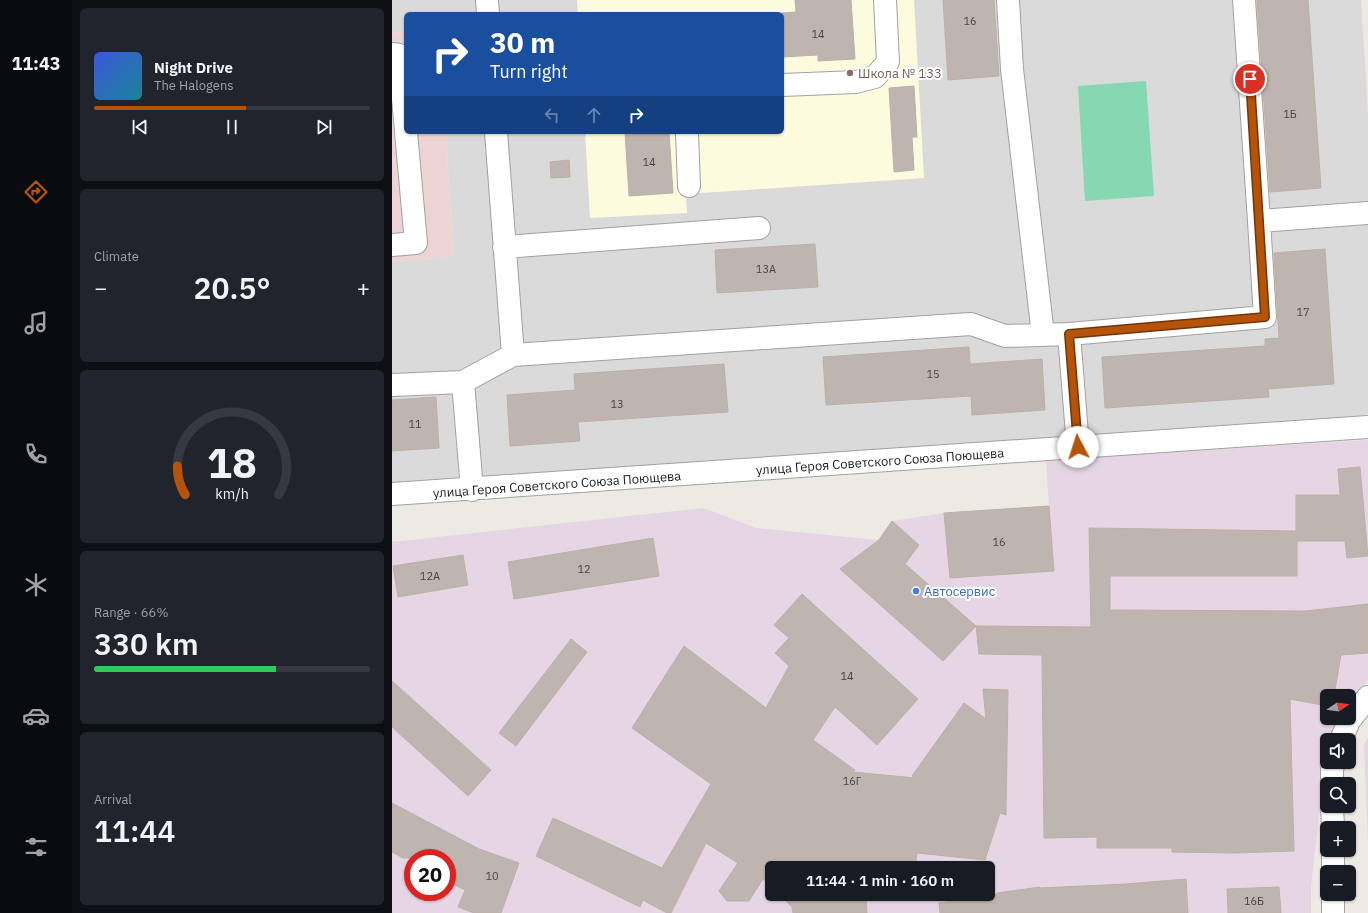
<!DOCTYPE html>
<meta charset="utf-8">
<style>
:root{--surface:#171b24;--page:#20242c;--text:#f1f3f6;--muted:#9ea1a6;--line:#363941;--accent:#b45309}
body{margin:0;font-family:"IBM Plex Sans",sans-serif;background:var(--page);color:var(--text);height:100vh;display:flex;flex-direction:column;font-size:15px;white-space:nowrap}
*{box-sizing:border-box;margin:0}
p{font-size:13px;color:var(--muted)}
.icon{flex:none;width:22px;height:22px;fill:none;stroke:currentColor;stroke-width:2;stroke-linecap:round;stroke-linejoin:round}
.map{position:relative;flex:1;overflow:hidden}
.sheet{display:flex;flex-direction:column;gap:8px;padding:8px;background:#0d0f14;width:320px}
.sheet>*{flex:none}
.top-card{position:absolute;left:12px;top:12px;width:380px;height:122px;border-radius:6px;box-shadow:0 1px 3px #0004;background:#1a4fa0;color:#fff;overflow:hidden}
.needle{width:26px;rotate:77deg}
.buttons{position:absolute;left:928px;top:689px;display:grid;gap:8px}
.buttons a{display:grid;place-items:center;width:36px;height:36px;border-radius:6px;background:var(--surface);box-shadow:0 1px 3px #0004;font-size:20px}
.speed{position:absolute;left:12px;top:849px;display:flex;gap:8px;font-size:20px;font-weight:700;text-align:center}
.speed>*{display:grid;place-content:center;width:52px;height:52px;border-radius:50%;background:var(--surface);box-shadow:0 1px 3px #0004;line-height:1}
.speed .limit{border:6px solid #d22;background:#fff;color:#111}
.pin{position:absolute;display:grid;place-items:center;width:34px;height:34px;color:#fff;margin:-17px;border:2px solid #fff;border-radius:50%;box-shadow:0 1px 4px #0007}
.me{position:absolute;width:44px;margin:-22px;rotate:355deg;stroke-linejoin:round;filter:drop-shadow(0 0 3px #0008)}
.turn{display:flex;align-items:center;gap:14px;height:84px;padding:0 20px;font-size:18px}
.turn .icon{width:52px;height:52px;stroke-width:2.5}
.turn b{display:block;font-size:28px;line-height:34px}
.lanes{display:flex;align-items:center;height:38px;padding:0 20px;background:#0003;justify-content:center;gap:20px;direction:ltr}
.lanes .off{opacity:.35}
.big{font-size:30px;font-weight:600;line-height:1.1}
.sheet .card{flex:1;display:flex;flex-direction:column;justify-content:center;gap:6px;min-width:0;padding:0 14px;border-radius:6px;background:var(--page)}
.sheet .dial{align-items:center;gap:0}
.dial svg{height:104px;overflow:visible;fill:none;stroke:var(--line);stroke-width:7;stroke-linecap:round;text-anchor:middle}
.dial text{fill:var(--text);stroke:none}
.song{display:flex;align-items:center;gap:12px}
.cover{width:48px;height:48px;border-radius:6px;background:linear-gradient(135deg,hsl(230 70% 55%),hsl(190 70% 35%))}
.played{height:4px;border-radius:2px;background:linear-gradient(90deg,var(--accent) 55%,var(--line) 55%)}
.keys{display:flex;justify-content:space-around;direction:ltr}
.heat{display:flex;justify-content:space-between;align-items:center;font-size:22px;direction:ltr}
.charge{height:6px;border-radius:3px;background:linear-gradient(90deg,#34c759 66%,var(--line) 0)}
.trip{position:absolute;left:373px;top:861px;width:230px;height:40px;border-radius:6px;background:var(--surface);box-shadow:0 1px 3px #0004;font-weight:600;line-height:40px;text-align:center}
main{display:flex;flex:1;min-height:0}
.tab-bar{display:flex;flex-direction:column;width:72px;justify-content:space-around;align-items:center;background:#090b0e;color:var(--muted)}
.tab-bar .icon{width:28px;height:28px}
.tab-bar .current{color:var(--accent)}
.tab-bar b{font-size:18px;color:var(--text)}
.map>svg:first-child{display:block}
</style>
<main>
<nav class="tab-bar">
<b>11:43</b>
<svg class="icon current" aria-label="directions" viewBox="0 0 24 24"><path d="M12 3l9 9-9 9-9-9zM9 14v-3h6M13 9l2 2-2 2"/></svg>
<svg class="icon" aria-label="music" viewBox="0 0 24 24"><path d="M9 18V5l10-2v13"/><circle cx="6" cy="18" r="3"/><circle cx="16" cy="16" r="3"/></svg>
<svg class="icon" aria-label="phone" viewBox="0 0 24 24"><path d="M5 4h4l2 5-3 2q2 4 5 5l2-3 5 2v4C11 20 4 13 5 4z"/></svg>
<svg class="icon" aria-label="climate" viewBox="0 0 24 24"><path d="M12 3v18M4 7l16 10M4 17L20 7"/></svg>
<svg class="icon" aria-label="car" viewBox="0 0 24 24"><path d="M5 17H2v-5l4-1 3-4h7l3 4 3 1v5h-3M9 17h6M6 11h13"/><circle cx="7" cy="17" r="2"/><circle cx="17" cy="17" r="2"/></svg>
<svg class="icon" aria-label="filters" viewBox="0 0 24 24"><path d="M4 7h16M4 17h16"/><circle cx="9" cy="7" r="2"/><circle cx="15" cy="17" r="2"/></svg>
</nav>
<section class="sheet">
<div class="card">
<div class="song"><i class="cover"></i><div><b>Night Drive</b><p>The Halogens</p></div></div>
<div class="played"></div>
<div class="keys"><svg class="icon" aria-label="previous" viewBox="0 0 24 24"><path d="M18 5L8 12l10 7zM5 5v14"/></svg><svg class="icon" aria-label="pause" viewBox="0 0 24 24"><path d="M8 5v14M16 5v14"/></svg><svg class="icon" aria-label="next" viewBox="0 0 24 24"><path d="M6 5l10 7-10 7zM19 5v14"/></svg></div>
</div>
<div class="card"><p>Climate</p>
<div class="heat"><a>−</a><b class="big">20.5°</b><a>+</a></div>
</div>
<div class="card dial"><svg viewBox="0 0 100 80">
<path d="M14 69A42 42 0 1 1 86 69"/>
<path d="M14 69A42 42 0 0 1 8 47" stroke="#b45309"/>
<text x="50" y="56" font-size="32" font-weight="700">18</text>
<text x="50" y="72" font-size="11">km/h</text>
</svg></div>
<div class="card"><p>Range · 66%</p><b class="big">330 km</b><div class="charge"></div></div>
<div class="card"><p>Arrival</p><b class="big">11:44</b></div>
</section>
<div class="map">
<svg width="976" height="913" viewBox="0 0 976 913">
<rect width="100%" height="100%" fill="#ede9e3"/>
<path fill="#dbdada" d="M0,0H969L976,113V413L971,417L0,484V261L61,257L54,132H390V14H14V33L0,32Z"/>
<path fill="#eed3d4" d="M0,32L14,33V132H54L61,257L0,261Z"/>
<path fill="#e6d5e4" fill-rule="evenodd" d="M976,440V681L957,704V696H935V718H949L940,740H935V758L933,765L919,886V913H0V542L312,508L364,528L486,540L500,521L552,513L657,506L654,460ZM21,858H55V892H21ZM380,868H596V894H380Z
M976,738V843L972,744Z"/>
<path fill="#fdfbdd" d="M185,0H522L532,178L294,194L295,213L198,218L193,132H390V14H186Z"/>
<path fill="#85d8b2" d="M754,81L762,196L693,201L686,86Z"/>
<path fill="#beb5b0" stroke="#beafa6" d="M403,0H459L463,59L426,61V55L390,57V13L404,12Z
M551,0H602L607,76L556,80Z
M865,0H916L929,188L878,192Z
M522,86L525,137H520L522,170L502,172L497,88Z
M233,132H277L281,193L237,196Z
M177,160L178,177L159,178L158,162Z
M423,244L426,287L325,293L323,250Z
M933,249L942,384L876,389L877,397L713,408L710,357L873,346V339L887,338L882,253Z
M577,347L578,364L650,359L653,410L580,415L579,396L434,405L431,357Z
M332,364L336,412L186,422L188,441L118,446L115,395L183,390L182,374Z
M44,397L47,448L0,451V400Z
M968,467L976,556L955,558L953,541H905V576H718V610L913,611L976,604V653L949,655L942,696H935V706L898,699L902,851L844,853L780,852V848H705V837L652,838L650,655L587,654L584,626L699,627L697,528L904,531V495H948L946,469Z
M657,506L662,571L558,578L552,513Z
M500,521L527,545L513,564L584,626L551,661L448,569L487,540Z
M261,538L267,576L122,599L116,562Z
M71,555L76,585L6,597L1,566Z
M410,594L526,699L485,745L443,707L421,740L463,770L461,772L523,778L520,776L572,703L594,719L591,689L616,690L614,815L608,813L593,860L525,853L523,868H380V887L371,879L357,901H335L327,891L346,863L314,843L279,913H275L251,900L248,907L144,856L161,818L270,868L319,784L240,728L292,646L374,708L397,666L383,653L397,638L382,625Z
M179,639L195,652L124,746L107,733Z
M0,681L99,770L76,796L0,727Z
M0,803L87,849L127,863L109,913H82L66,907L73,890L55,881V858H11L0,852Z
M794,879L796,913H548L547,903L605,894V893L648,887V888L733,884Z
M887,887L889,913H836L835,889Z
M387,894H474L475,913H401L400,907Z"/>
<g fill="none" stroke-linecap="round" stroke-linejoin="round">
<defs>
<path id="minor" d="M95,0L96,14
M616,0L620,69L651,335
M852,0L867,221
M0,54L7,55L14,131
M390,85L464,82L483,77L496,62L493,0
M104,132L121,355
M295,132L297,186
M0,245L24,243L14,132
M112,247L367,228
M677,334L873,317L867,221L976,213
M0,385L71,382
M80,490L71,382L121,355L579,324L613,336L677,334L686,447
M0,494L976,427
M949,740L957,721L976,697
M940,784V770L942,762
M940,806L941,828
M941,850V872
M941,894V913"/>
</defs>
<use href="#minor" stroke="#a1a1a1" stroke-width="24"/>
<use href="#minor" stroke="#fff" stroke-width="22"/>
</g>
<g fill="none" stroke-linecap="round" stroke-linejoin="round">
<defs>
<path id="route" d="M686,447L677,334L873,317L858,79"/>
</defs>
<use href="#route" stroke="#753606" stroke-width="10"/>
<use href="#route" stroke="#b45309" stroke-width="7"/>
</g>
<circle fill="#8d6e63" stroke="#fff" stroke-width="1.5" cx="458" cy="73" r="4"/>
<circle fill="#3f7fe0" stroke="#fff" stroke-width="1.5" cx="524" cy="591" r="4"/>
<g text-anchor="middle" stroke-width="4" stroke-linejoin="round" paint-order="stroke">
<g font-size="11" fill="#454342">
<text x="578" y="25">16</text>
<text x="426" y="38">14</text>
<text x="898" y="118">1Б</text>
<text x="257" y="166">14</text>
<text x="374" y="273">13А</text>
<text x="911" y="316">17</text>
<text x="541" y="378">15</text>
<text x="225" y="408">13</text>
<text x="23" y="428">11</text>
<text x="607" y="546">16</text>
<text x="192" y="573">12</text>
<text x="38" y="580">12А</text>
<text x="455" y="680">14</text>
<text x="460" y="785">16Г</text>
<text x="100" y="880">10</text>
<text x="862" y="905">16Б</text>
</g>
<g font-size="13" fill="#785e54" stroke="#fff" text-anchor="start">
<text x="466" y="78">Школа № 133</text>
</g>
<g font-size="13" fill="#1d1d1d" stroke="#fff">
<text transform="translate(488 461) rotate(-4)" y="5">улица Героя Советского Союза Поющева</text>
<text transform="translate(165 484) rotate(-4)" y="5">улица Героя Советского Союза Поющева</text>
</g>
<g font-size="13" fill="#366cbe" stroke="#fff" text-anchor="start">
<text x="532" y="596">Автосервис</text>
</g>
</g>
</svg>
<div class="buttons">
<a><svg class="needle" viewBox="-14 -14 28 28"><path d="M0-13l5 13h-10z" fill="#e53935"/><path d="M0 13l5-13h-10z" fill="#9ea1a6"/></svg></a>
<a><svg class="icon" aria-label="sound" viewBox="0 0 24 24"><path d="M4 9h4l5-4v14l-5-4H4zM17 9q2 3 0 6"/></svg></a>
<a><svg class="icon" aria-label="search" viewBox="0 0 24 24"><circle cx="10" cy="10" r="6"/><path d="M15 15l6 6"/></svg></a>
<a>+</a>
<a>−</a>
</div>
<div class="speed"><div class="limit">20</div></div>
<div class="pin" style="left:858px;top:79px;background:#d93025"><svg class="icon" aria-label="arrive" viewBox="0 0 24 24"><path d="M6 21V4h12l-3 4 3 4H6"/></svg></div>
<svg class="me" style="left:686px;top:447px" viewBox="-20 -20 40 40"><circle r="19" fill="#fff"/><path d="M0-13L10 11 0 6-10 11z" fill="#b45309"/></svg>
<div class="trip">11:44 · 1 min · 160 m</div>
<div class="top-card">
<div class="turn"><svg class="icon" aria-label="right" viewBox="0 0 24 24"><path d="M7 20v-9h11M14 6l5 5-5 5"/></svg><div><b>30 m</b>Turn right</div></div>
<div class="lanes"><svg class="icon off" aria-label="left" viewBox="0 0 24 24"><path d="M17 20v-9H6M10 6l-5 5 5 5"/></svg><svg class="icon off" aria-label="ahead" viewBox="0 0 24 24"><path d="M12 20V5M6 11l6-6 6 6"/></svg><svg class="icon" aria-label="right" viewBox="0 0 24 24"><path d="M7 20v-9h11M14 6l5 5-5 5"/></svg></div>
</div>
</div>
</main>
